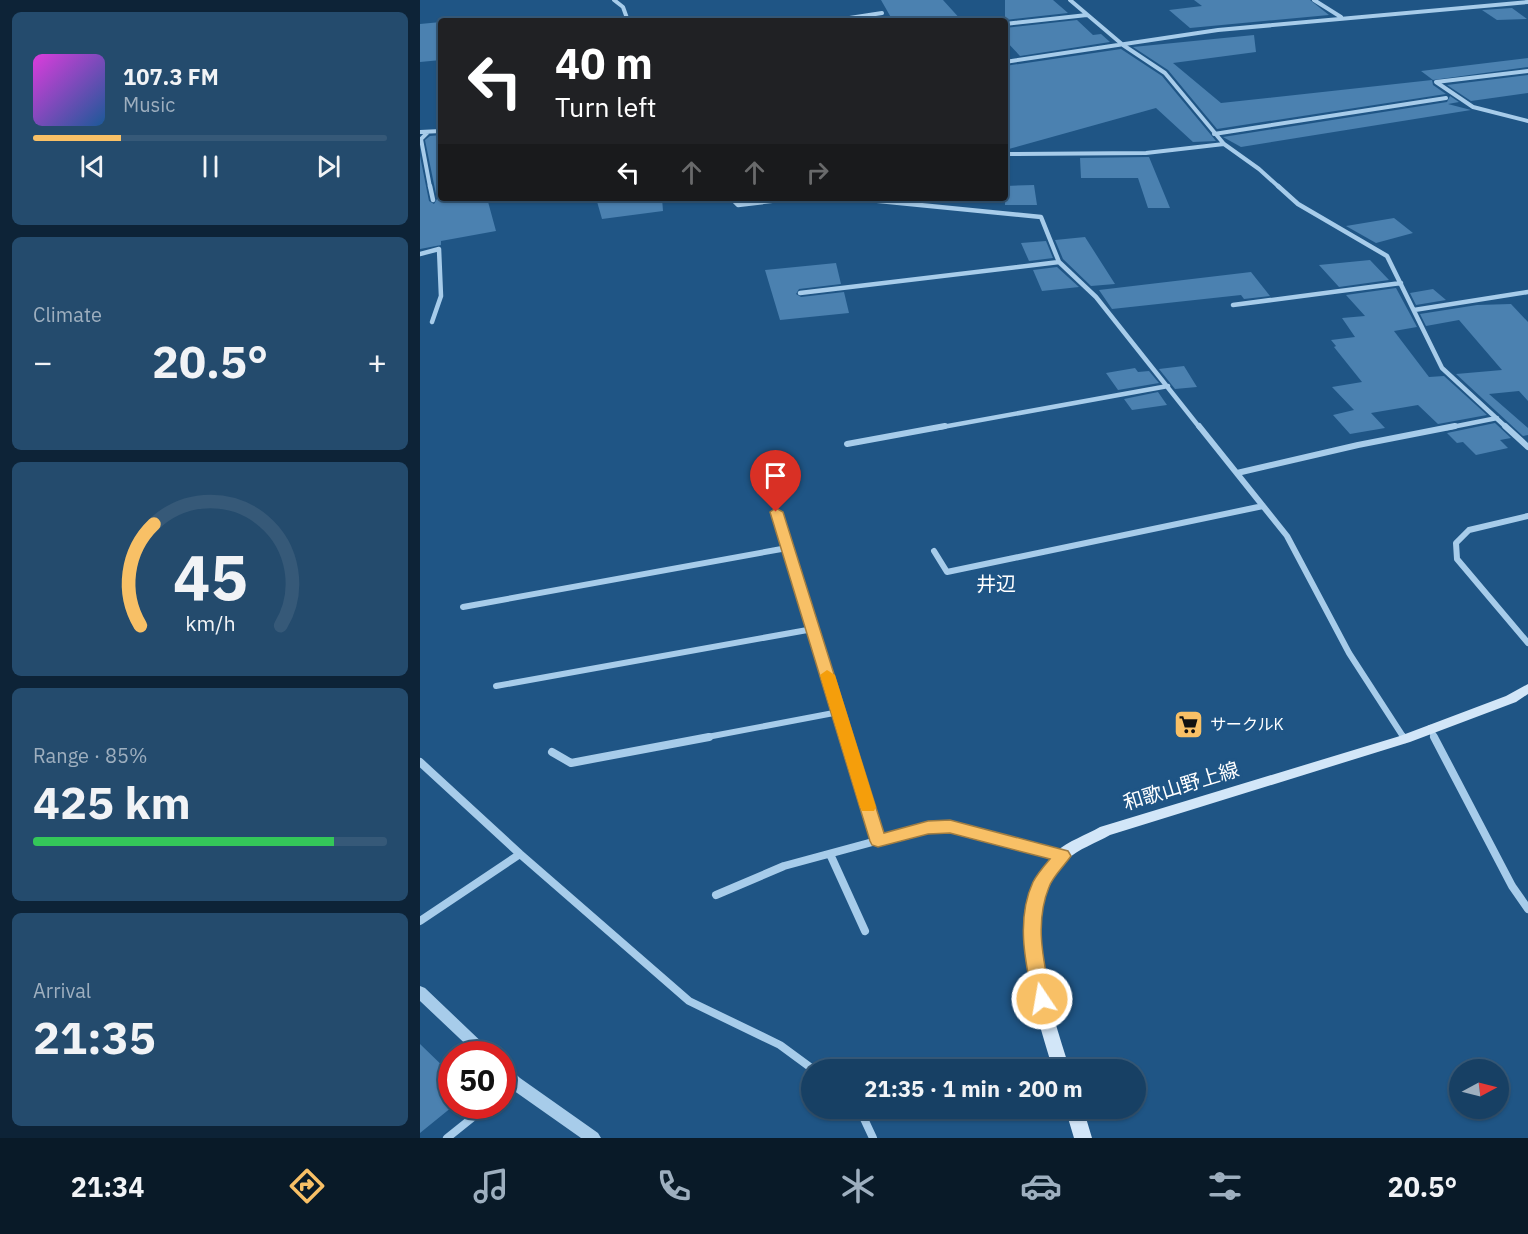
<!DOCTYPE html>
<meta charset="utf-8">
<style>
:root{--surface:#174064;--page:#244b6d;--text:#f1f3f6;--muted:#9eafbf;--line:#365978;--accent:#f8c066}
body{margin:0;font-family:"IBM Plex Sans","Noto Sans JP",sans-serif;background:var(--page);color:var(--text);height:100vh;display:flex;flex-direction:column;font-size:22px;white-space:nowrap}
*{box-sizing:border-box;margin:0}
p{font-size:20px;color:var(--muted)}
.icon{flex:none;width:33px;height:33px;fill:none;stroke:currentColor;stroke-width:2;stroke-linecap:round;stroke-linejoin:round}
.map{position:relative;flex:1;overflow:hidden}
.drawer{display:flex;flex-direction:column;gap:12px;padding:12px;background:#0d2337;width:420px}
.drawer>*{flex:none}
.top-card{position:absolute;left:18px;top:18px;width:570px;height:183px;border-radius:6px;box-shadow:0 2px 4px #0004,0 0 0 2px var(--line);background:#202124;color:#fff;overflow:hidden}
.needle{width:39px;rotate:83deg}
.tools{position:absolute;left:1029px;top:1059px;display:grid;gap:12px}
.tools a{display:grid;place-items:center;width:60px;height:60px;border-radius:50%;background:var(--surface);box-shadow:0 2px 4px #0004,0 0 0 2px var(--line);font-size:30px}
.speed{position:absolute;left:18px;top:1041px;display:flex;gap:12px;font-size:30px;font-weight:700;text-align:center}
.speed>*{display:grid;place-content:center;width:78px;height:78px;border-radius:50%;background:var(--surface);box-shadow:0 2px 4px #0004,0 0 0 2px var(--line);line-height:1}
.speed .limit{border:9px solid #d22;background:#fff;color:#111}
.pin{position:absolute;display:grid;place-items:center;width:51px;height:51px;color:#fff;margin:-62px -26px;border-radius:50% 50% 50% 0;rotate:-45deg;box-shadow:0 0 6px #0007}
.pin .icon{rotate:45deg}
.me{position:absolute;width:66px;margin:-33px;rotate:348deg;stroke-linejoin:round;filter:drop-shadow(0 0 4px #0008)}
.turn{display:flex;align-items:center;gap:21px;height:126px;padding:0 18px;font-size:27px}
.turn .icon{width:78px;height:78px;stroke-width:2.5}
.turn b{display:block;font-size:42px;line-height:51px}
.lanes{display:flex;align-items:center;height:57px;padding:0 18px;background:#0003;justify-content:center;gap:30px;direction:ltr}
.lanes .off{opacity:.35}
.big{font-size:45px;font-weight:700;line-height:1.1}
.drawer .card{flex:1;display:flex;flex-direction:column;justify-content:center;gap:9px;min-width:0;padding:0 21px;border-radius:9px;background:var(--page)}
.drawer .dial{align-items:center;gap:0}
.dial svg{height:156px;overflow:visible;fill:none;stroke:var(--line);stroke-width:7;stroke-linecap:round;text-anchor:middle}
.dial text{fill:var(--text);stroke:none}
.song{display:flex;align-items:center;gap:18px}
.cover{width:72px;height:72px;border-radius:9px;background:linear-gradient(135deg,hsl(300 70% 55%),hsl(210 70% 35%))}
.played{height:6px;border-radius:3px;background:linear-gradient(90deg,var(--accent) 25%,var(--line) 25%)}
.keys{display:flex;justify-content:space-around;direction:ltr}
.heat{display:flex;justify-content:space-between;align-items:center;font-size:33px;direction:ltr}
.charge{height:9px;border-radius:4px;background:linear-gradient(90deg,#34c759 85%,var(--line) 0)}
.trip{position:absolute;left:381px;top:1059px;width:345px;height:60px;border-radius:30px;background:var(--surface);box-shadow:0 2px 4px #0004,0 0 0 2px var(--line);font-weight:700;line-height:60px;text-align:center}
.tab-bar{display:flex;height:96px;justify-content:space-around;align-items:center;background:#091a28;color:var(--muted)}
.tab-bar .icon{width:42px;height:42px}
.tab-bar .on{color:var(--accent)}
.tab-bar b{font-size:27px;color:var(--text)}
main{display:flex;flex:1;min-height:0}
.map>svg:first-child{display:block}
</style>
<main>
<section class="drawer">
<div class="card">
<div class="song"><i class="cover"></i><div><b>107.3 FM</b><p>Music</p></div></div>
<div class="played"></div>
<div class="keys"><svg class="icon" aria-label="previous" viewBox="0 0 24 24"><path d="M18 5L8 12l10 7zM5 5v14"/></svg><svg class="icon" aria-label="pause" viewBox="0 0 24 24"><path d="M8 5v14M16 5v14"/></svg><svg class="icon" aria-label="next" viewBox="0 0 24 24"><path d="M6 5l10 7-10 7zM19 5v14"/></svg></div>
</div>
<div class="card"><p>Climate</p>
<div class="heat"><a>−</a><b class="big">20.5°</b><a>+</a></div>
</div>
<div class="card dial"><svg viewBox="0 0 100 80">
<path d="M14 69A42 42 0 1 1 86 69"/>
<path d="M14 69A42 42 0 0 1 21 17" stroke="#f8c066"/>
<text x="50" y="56" font-size="32" font-weight="700">45</text>
<text x="50" y="72" font-size="11">km/h</text>
</svg></div>
<div class="card"><p>Range · 85%</p><b class="big">425 km</b><div class="charge"></div></div>
<div class="card"><p>Arrival</p><b class="big">21:35</b></div>
</section>
<div class="map">
<svg width="1108" height="1138" viewBox="0 0 1108 1138">
<rect width="100%" height="100%" fill="#1f5585"/>
<path fill="#4b81b0" d="M461,0H523L542,21H473Z
M585,0H633L648,13L585,20Z
M774,0H890L909,15L770,28L749,10L782,6Z
M1092,8L1107,19L1077,20L1062,10Z
M657,20L673,35L681,34L690,42L600,56L585,40V28Z
M21,22V60L0,62V24Z
M834,35L836,52L753,63L801,103L1012,80L1013,85L1026,94L797,129L748,70L713,47Z
M701,49L742,76L796,141L773,142L736,108L585,150V66Z
M1108,58V67L1013,80L1001,71Z
M1108,75V93L1051,101L1027,85Z
M1030,96L1039,102L1028,104L1051,110L821,147L803,137L1027,102Z
M21,135V198H67L76,231L21,241V245L0,249V156L9,201L14,204L17,199L5,140L10,136Z
M729,157L750,208H728L718,178H661L660,158Z
M614,185L617,205H585V186Z
M176,198H242L243,211L182,219Z
M974,218L993,233L956,243L926,226Z
M665,237L695,284L671,286L643,259L635,240Z
M626,241L633,258L609,261L601,243Z
M950,260L969,280L919,287L899,265Z
M416,263L421,284L379,289L376,294L381,297L424,292L429,313L360,320L345,270Z
M637,267L659,287L622,291L613,270Z
M831,272L850,296L824,299L821,295L692,309L679,290Z
M976,288L997,327L974,331L1009,377L1024,376L1067,415L1018,424L998,405L951,413L965,428L930,434L913,415L934,410L912,387L942,382L914,347L916,346L911,340L935,337L922,318L945,316L926,295Z
M1013,289L1026,300L996,305L990,293Z
M1091,304L1108,322V401L1099,391L1069,394L1108,428V435L1103,436L1036,374L1082,370L1039,320L1006,326L1000,314L1057,305Z
M764,366L777,387L755,389L739,369Z
M715,368L718,372L729,371L739,383L698,390L686,373Z
M738,392L747,405L712,410L704,399Z
M1075,423L1091,438L1080,440L1088,448L1056,455L1043,442L1037,443L1027,433Z
M0,1044L32,1075V1107L0,1133Z"/>
<g fill="none" stroke-linecap="round" stroke-linejoin="round">
<path stroke="#a7ccea" stroke-width="4" d="M194,0L203,7L208,21
M650,0L703,45L745,73L804,144L839,169L859,187
M894,0L921,17
M410,21L462,13
M585,24L667,15
M585,62L798,30L1108,2
M1108,71L1016,82L1053,107L1108,121
M0,132L21,131
M8,132L1,139L10,187
M794,134L1026,98
M585,154L726,153L804,144"/>
<path stroke="#a7ccea" stroke-width="4.5" d="M10,186L13,200
M858,186L878,204L967,256L1022,368L1087,428
M311,198L318,205L376,198
M429,198L621,217L639,262L676,297L780,428
M0,254L19,249L21,296L12,322
M380,293L639,262
M813,305L981,283
M994,310L1108,292
M517,428L748,386
M1027,428L1077,418"/>
<path stroke="#a7ccea" stroke-width="6" d="M779,426L867,536L929,653L984,738
M1085,426L1108,447
M427,444L525,426
M817,473L938,445L1035,426
M356,512L426,738
M1108,516L1049,530L1036,543L1037,559L1108,643
M514,551L527,572L843,506
M43,607L367,548
M76,686L393,629
M1010,728L1015,738
M282,738L419,712"/>
<path stroke="#a7ccea" stroke-width="8" d="M426,737L458,841
M983,737L985,739
M1014,737L1092,886L1108,909
M132,752L151,763L289,737
M0,762L100,854L269,1001L360,1045L394,1070
M410,854L445,931
M296,895L364,866L508,827H530L642,855
M0,921L100,854
M82,1093L95,1084
M439,1108L453,1138
M27,1138L67,1106"/>
<path fill="#a7ccea" fill-rule="evenodd" d="M0,986L5,988L70,1050L72,1054H56L0,1001Z
M82,1065L87,1066L100,1078L178,1133L181,1138H161L90,1088L82,1081Z"/>
<path fill="#d2e6f8" fill-rule="evenodd" d="M1108,684V694L1096,702L990,742L690,835C676,843 658,849 647,860C595,915 631,1008 650,1070H633C613,1002 580,912 636,852C648,841 666,835 680,827L980,736L1086,696Z
M645,1108H663L672,1138H654Z"/>
</g>
<path fill="#f8c066" stroke="#a17d42" stroke-width="1.5" d="M356,508L363,512L464,833L508,821L530,820L648,851L651,856L648,860C642,868 632,878 629,887C614,924 624,962 631,999L629,1005L622,1007L616,1005L613,999C605,961 596,919 613,882C617,874 624,866 630,859L530,833L508,834L458,847L452,845L450,841L350,512Z"/>
<path fill="#f59e0b" d="M407,670L415,675L456,807L454,811H442L440,807L400,675Z"/>
<defs>
<symbol id="supermarket-square" viewBox="-11 -11 22 22"><rect x="-9" y="-9" width="18" height="18" rx="4" fill="#f8c066" stroke="#1f5585"/><path d="M-6-5.5h2.5l.6 2H6L4.5 2H-2.5L-4.4-4H-6ZM-1.5 3.2a1.3 1.3 0 1 0 .1 0ZM3 3.2a1.3 1.3 0 1 0 .1 0Z" fill="#111"/></symbol>
</defs>
<g fill-rule="evenodd">
<use href="#supermarket-square" x="752" y="708" width="33" height="33"/>
</g>
<g text-anchor="middle" stroke-width="6" stroke-linejoin="round" paint-order="stroke">
<g font-size="16" fill="#fff" stroke="#1f5585" text-anchor="start">
<text x="790" y="730">サークルK</text>
</g>
<g font-size="20" fill="#fff" stroke="#1f5585">
<text x="576" y="591">井辺</text>
</g>
<g font-size="20" fill="#fff" stroke="#1f5585">
<text transform="translate(761 786) rotate(-17)" y="7">和歌山野上線</text>
</g>
</g>
</svg>
<div class="tools">
<a><svg class="needle" viewBox="-14 -14 28 28"><path d="M0-13l5 13h-10z" fill="#e53935"/><path d="M0 13l5-13h-10z" fill="#9eafbf"/></svg></a>
</div>
<div class="speed"><div class="limit">50</div></div>
<div class="pin" style="left:356px;top:512px;background:#d93025"><svg class="icon" aria-label="arrive" viewBox="0 0 24 24"><path d="M6 21V4h12l-3 4 3 4H6"/></svg></div>
<svg class="me" style="left:622px;top:999px" viewBox="-20 -20 40 40"><circle r="17" fill="#f8c066" stroke="#fff" stroke-width="3"/><path d="M0-11L8 9 0 5-8 9z" fill="#fff"/></svg>
<div class="trip">21:35 · 1 min · 200 m</div>
<div class="top-card">
<div class="turn"><svg class="icon" aria-label="left" viewBox="0 0 24 24"><path d="M17 20v-9H6M10 6l-5 5 5 5"/></svg><div><b>40 m</b>Turn left</div></div>
<div class="lanes"><svg class="icon" aria-label="left" viewBox="0 0 24 24"><path d="M17 20v-9H6M10 6l-5 5 5 5"/></svg><svg class="icon off" aria-label="ahead" viewBox="0 0 24 24"><path d="M12 20V5M6 11l6-6 6 6"/></svg><svg class="icon off" aria-label="ahead" viewBox="0 0 24 24"><path d="M12 20V5M6 11l6-6 6 6"/></svg><svg class="icon off" aria-label="right" viewBox="0 0 24 24"><path d="M7 20v-9h11M14 6l5 5-5 5"/></svg></div>
</div>
</div>
</main>
<nav class="tab-bar">
<b>21:34</b>
<svg class="icon on" aria-label="directions" viewBox="0 0 24 24"><path d="M12 3l9 9-9 9-9-9zM9 14v-3h6M13 9l2 2-2 2"/></svg>
<svg class="icon" aria-label="music" viewBox="0 0 24 24"><path d="M9 18V5l10-2v13"/><circle cx="6" cy="18" r="3"/><circle cx="16" cy="16" r="3"/></svg>
<svg class="icon" aria-label="phone" viewBox="0 0 24 24"><path d="M5 4h4l2 5-3 2q2 4 5 5l2-3 5 2v4C11 20 4 13 5 4z"/></svg>
<svg class="icon" aria-label="climate" viewBox="0 0 24 24"><path d="M12 3v18M4 7l16 10M4 17L20 7"/></svg>
<svg class="icon" aria-label="car" viewBox="0 0 24 24"><path d="M5 17H2v-5l4-1 3-4h7l3 4 3 1v5h-3M9 17h6M6 11h13"/><circle cx="7" cy="17" r="2"/><circle cx="17" cy="17" r="2"/></svg>
<svg class="icon" aria-label="filters" viewBox="0 0 24 24"><path d="M4 7h16M4 17h16"/><circle cx="9" cy="7" r="2"/><circle cx="15" cy="17" r="2"/></svg>
<b>20.5°</b>
</nav>
